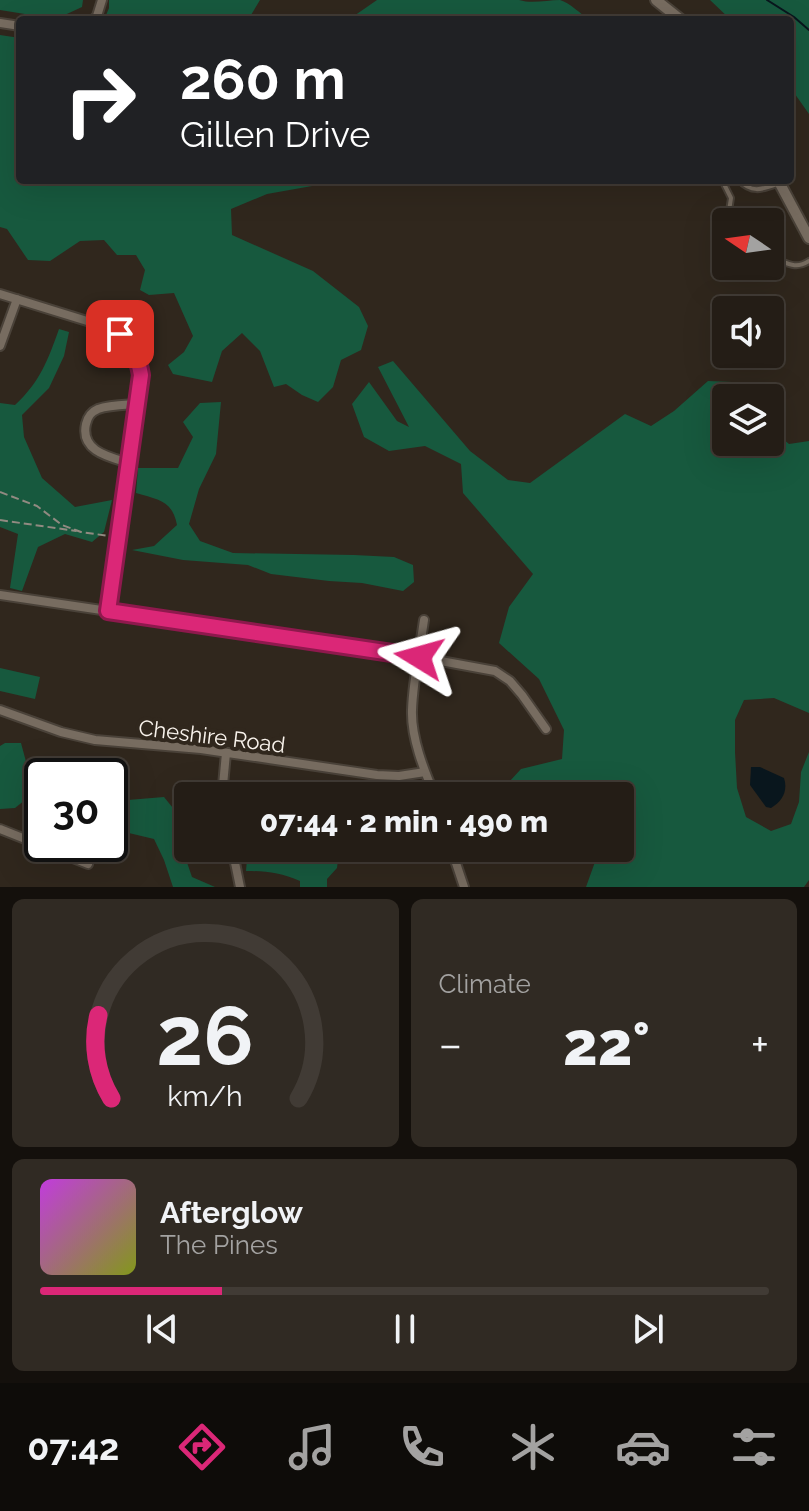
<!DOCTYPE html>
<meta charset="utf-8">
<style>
:root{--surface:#241d16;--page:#302a23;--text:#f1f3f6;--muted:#a3a2a1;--line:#413b35;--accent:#db2777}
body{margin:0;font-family:Raleway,sans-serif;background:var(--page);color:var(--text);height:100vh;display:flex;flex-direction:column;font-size:30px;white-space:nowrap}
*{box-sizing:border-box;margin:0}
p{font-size:26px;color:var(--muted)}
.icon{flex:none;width:44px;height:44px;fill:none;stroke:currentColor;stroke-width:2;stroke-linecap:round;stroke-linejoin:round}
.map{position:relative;height:887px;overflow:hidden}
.details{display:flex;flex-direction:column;gap:12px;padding:12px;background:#14100c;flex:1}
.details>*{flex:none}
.banner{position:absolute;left:16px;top:16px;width:778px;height:168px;border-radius:8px;box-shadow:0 8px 32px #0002,0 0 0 2px var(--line);background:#202124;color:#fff;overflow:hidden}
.needle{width:52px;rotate:283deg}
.controls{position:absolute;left:712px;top:208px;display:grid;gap:16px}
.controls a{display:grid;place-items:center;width:72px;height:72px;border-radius:8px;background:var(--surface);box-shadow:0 8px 32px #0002,0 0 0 2px var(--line);font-size:40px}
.speed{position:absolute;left:24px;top:758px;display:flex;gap:16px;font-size:40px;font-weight:700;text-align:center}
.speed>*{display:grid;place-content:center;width:104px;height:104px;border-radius:50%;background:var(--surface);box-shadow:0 8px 32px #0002,0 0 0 2px var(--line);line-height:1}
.speed .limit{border:4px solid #111;border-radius:12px;background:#fff;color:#111}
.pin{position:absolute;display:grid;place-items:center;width:68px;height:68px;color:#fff;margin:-34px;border-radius:16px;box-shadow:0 4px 12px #0006}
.me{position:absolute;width:88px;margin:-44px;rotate:278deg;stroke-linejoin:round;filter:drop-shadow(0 0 6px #0008)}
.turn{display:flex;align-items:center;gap:28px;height:168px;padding:0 32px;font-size:36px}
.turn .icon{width:104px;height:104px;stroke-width:2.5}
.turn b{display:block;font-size:56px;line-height:68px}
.big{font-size:60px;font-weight:800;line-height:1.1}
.details .card{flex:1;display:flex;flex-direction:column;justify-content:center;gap:12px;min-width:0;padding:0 28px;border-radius:12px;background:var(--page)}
.details .dial{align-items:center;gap:0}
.dial svg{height:208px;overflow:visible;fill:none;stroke:var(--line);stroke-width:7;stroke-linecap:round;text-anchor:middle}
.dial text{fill:var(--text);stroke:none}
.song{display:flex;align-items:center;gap:24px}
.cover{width:96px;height:96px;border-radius:12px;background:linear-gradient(135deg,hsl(290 70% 55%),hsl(70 70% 35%))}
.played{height:8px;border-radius:4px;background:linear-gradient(90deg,var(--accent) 25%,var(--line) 25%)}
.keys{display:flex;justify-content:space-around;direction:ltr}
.heat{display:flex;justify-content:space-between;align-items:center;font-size:44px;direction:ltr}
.details .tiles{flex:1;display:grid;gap:12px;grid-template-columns:1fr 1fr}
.card:last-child{grid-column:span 2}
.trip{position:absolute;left:174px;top:782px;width:460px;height:80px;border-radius:8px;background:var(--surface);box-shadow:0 8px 32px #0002,0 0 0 2px var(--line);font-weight:800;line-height:80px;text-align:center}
.menu{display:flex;height:128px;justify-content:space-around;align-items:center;background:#0e0c09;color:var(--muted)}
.menu .icon{width:56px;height:56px}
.menu .on{color:var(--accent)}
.menu b{font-size:36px;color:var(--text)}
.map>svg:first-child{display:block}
</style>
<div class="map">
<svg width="809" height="887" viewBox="0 0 809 887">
<rect width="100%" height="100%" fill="#30271d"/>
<path fill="#17593e" d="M0,0H83L82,7L56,19L0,10Z
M109,0H260L248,20H104L109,8Z
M377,0H519C532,4 547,0 560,0C570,3 581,14 589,20H335L351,18Z
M710,0H809V114L790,87V20H731Z
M0,35L20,38V180H346L267,194L231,209L232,235L313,271L359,307L368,326L361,350L341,360L333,387L318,402L302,395L286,384L274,387L260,351L242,333L222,351L212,382L173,374L168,365L184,352L193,336L174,293L149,295L140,290L145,270L136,255H117L104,240L80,241L50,261L28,260L7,229L0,227Z
M59,329L69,332L64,356L49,388L22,415L24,437L42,478L75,507L112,500L104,532L92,542L65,534L38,547L22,591L10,588L18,534L0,527V403L15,405C40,382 48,360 59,329Z
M393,361L470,451L508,480L530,483L625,414L651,426L674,411L708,381L732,382L742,398H726V442H770V428L789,444L809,441V713L774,698L744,700L735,720V752L737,788L746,817L771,831L791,824L799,802L801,772L809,752V880L804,887H586L600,848H620V796H594V793L575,780L509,782L521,769L562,759L564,730L539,679L499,643L509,607L533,574L463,493L461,464L425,446L389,451L364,437L352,404L369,382L397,421L409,427L378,367Z
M221,402L216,454L199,489L189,524L200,541L233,553L354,555L394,557L413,565L414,582L403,591L362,583L329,581L271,574L248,565L183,560L132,550L154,546L177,525C172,500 159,500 136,493L138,468H178L193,437L183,422L200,403Z
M0,668L40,677L35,699L0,691Z
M5,743H21L28,769L42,781V793L35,792L15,808L0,809V746Z
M110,792L128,800L164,797L181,818L180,842L192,877L215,887H173L164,860L154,839L112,829L110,823Z
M281,848H356L363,854L356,857L339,851L337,868L327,879V887H300V881C281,873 266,871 246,871L247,859L278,851Z"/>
<path fill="#09161d" d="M751,767H760L784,778C788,790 783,801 771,808L766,807L750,785Z"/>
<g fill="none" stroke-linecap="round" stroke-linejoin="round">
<path stroke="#09161d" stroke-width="2" d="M767,0L794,17L809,30"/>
<defs>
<path id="service" d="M722,180L731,198L729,211L733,222
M739,180C751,193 761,190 777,184
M770,257C785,261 794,271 809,261"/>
<path id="minor" d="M93,20L97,16L102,0
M0,23L20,26
M0,294L100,325L123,336L133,349L139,361L141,375L137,404L108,611
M0,346L17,299
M129,463C109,457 80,451 86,424C88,416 91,412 98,409C110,405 125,405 137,404
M0,595L419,657L495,671L510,681L522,695L546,729
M424,620C420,649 413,680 412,710C411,738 424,770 435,796
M0,710L61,732L95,740L201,749L377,775L399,776L425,772
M222,796L226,753
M0,829L88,864
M232,848L240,887
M451,848L464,887"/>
<path id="tertiary" d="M656,0L681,20
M778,180L809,238"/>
</defs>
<use href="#service" stroke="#4a4239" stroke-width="8"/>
<use href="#minor" stroke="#4a4239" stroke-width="12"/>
<use href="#tertiary" stroke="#4a4239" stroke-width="14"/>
<path stroke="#918a81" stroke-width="2" stroke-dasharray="8 4" stroke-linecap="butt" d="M0,492L37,506L62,525L81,532L109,536
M0,520L76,531"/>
<use href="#service" stroke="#776c60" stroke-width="4"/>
<use href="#minor" stroke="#776c60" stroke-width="8"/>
<use href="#tertiary" stroke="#776c60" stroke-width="10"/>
</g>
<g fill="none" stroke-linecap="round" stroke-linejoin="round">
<defs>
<path id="route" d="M120,334C133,346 138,358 141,375L108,611L419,657"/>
</defs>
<use href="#route" stroke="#8e194d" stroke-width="20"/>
<use href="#route" stroke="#db2777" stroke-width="14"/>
</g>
<g text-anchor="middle" stroke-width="8" stroke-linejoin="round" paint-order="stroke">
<g font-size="22" fill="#f9f3ec" stroke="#30271d">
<text transform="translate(212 736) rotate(7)" y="8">Cheshire Road</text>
</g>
</g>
</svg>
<div class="controls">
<a><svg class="needle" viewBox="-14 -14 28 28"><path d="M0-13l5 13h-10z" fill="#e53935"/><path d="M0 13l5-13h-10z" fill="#a3a2a1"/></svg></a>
<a><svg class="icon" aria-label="sound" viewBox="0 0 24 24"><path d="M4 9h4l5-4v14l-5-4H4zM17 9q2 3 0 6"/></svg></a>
<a><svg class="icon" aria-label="layers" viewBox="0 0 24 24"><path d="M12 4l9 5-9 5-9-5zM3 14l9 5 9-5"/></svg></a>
</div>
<div class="speed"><div class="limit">30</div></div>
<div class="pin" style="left:120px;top:334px;background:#d93025"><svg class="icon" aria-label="arrive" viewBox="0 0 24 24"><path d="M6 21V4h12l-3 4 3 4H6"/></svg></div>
<svg class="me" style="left:419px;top:657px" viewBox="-20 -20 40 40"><path d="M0-17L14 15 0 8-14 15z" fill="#db2777" stroke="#fff" stroke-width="4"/></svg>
<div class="trip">07:44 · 2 min · 490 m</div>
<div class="banner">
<div class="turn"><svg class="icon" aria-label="right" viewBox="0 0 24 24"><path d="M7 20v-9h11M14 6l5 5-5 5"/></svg><div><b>260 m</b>Gillen Drive</div></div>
</div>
</div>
<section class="details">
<div class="tiles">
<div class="card dial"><svg viewBox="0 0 100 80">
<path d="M14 69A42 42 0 1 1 86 69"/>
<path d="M14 69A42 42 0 0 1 9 37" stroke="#db2777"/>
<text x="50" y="56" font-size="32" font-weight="700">26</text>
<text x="50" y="72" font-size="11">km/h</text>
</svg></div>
<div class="card"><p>Climate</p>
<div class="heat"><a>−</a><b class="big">22°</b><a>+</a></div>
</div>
<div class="card">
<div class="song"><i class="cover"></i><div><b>Afterglow</b><p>The Pines</p></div></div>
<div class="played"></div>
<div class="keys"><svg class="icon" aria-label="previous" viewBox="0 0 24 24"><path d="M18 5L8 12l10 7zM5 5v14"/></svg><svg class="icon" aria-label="pause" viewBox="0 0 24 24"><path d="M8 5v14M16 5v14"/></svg><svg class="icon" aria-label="next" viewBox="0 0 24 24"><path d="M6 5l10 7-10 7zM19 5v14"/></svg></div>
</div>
</div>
</section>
<nav class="menu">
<b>07:42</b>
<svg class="icon on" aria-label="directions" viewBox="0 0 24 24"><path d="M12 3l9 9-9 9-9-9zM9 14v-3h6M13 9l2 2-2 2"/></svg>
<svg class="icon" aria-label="music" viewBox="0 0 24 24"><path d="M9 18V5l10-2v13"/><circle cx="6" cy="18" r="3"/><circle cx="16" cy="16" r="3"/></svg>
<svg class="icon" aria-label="phone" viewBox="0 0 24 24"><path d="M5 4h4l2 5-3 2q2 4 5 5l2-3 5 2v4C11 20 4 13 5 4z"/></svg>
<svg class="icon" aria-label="climate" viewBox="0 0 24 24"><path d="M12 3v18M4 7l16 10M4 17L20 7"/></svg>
<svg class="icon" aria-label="car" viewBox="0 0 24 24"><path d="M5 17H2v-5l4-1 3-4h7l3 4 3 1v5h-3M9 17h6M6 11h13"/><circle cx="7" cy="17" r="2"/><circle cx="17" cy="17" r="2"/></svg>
<svg class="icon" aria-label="filters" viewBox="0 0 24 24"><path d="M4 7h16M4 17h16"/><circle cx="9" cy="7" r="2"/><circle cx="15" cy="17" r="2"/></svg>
</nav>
